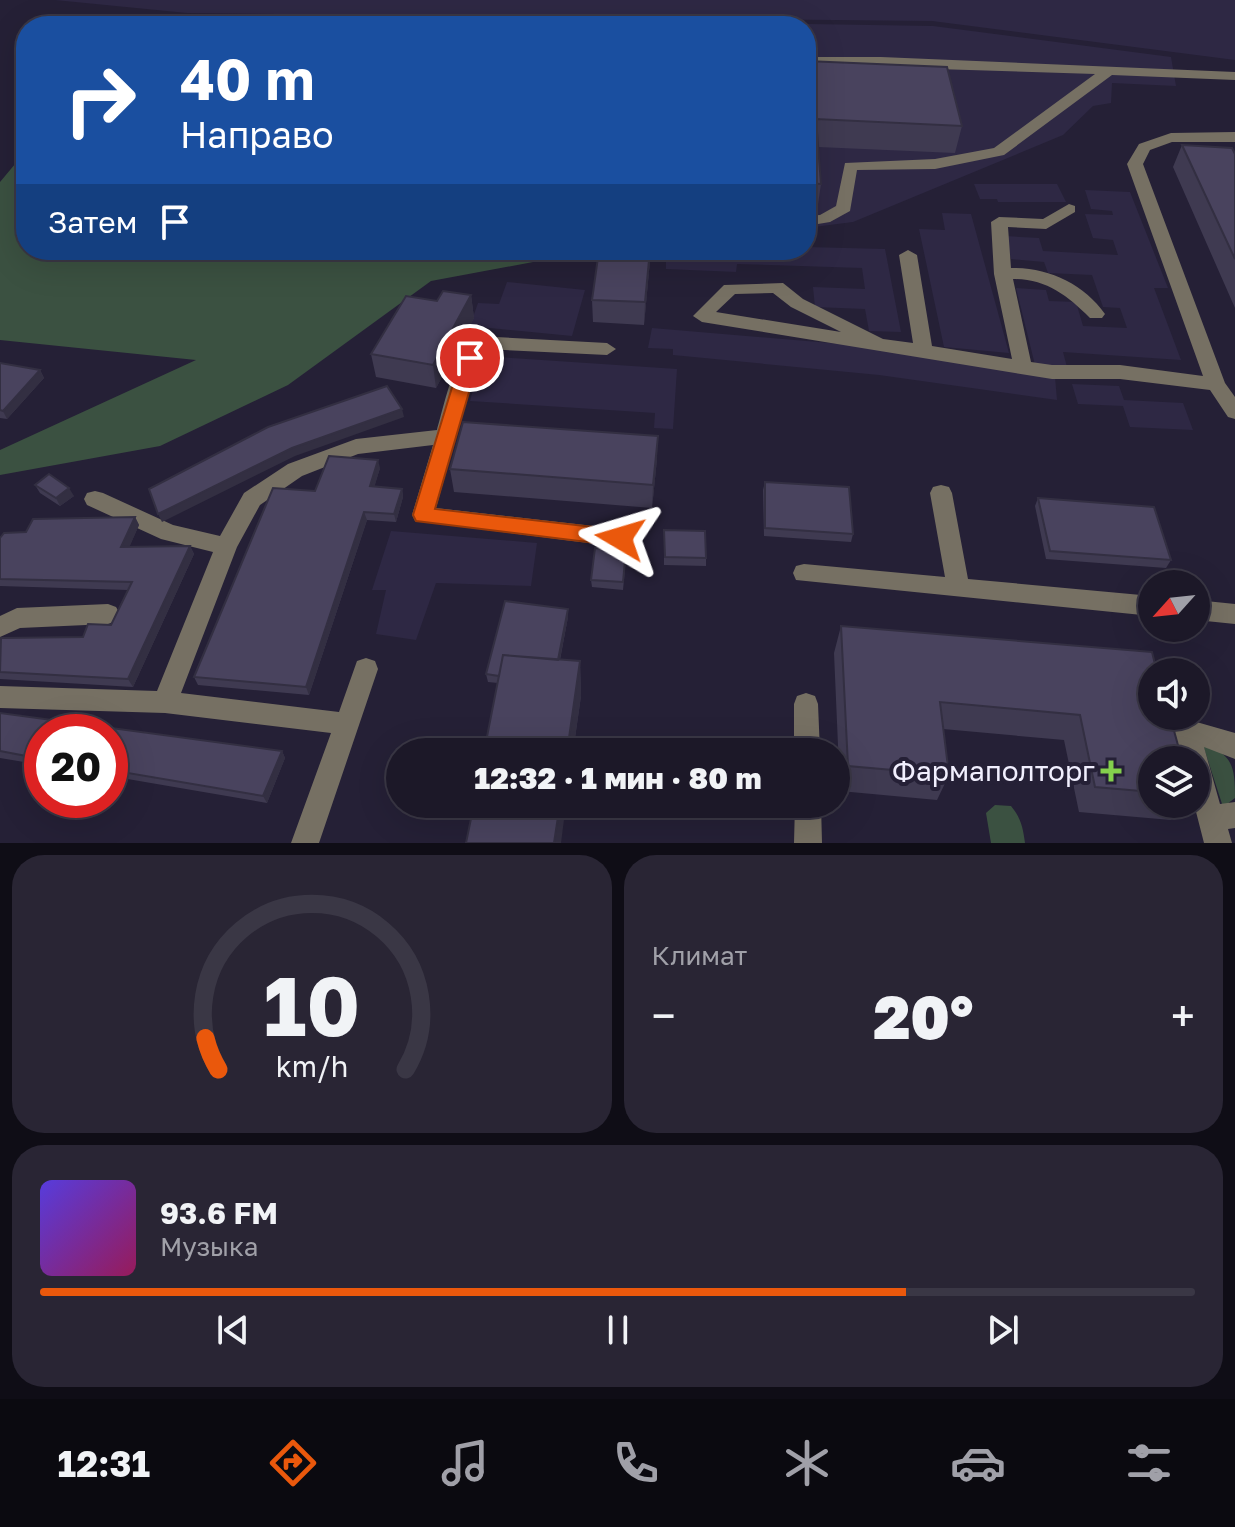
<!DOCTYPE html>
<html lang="ru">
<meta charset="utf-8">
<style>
:root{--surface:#1c1828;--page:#292534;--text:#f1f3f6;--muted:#a0a0a8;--line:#3a3745;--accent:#ea580c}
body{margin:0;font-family:"Golos Text",sans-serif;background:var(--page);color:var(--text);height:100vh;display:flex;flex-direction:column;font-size:30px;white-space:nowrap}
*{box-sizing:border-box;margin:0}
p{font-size:26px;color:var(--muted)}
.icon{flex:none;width:44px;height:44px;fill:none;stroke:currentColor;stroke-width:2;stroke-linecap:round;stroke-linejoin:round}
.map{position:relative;height:843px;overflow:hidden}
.panel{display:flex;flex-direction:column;gap:12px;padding:12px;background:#0f0d16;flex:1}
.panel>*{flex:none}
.hud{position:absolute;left:16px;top:16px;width:800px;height:244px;border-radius:32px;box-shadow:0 8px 32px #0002,0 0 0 2px var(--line);background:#1a4fa0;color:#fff;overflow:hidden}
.needle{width:52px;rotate:243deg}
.fabs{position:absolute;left:1138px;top:570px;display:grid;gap:16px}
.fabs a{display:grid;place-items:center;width:72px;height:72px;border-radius:50%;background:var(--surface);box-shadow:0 8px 32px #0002,0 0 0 2px var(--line);font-size:40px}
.speed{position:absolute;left:24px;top:714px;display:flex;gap:16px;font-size:40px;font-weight:700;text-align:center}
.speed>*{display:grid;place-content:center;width:104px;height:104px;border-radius:50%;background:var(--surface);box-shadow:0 8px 32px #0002,0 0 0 2px var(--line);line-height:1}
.speed .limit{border:12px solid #d22;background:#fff;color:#111}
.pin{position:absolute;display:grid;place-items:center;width:68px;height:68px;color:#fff;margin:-34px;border:4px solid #fff;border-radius:50%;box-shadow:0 2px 8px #0007}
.me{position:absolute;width:88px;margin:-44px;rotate:277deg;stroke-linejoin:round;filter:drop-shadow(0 0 6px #0008)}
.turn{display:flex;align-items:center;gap:28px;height:168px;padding:0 32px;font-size:36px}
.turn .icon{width:104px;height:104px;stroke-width:2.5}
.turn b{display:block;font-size:56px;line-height:68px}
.then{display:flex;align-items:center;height:76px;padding:0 32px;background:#0003;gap:16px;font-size:30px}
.big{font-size:60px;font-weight:800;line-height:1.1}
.panel .card{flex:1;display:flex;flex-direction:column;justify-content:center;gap:12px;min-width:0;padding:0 28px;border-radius:32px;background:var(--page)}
.panel .dial{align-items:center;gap:0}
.dial svg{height:208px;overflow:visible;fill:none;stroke:var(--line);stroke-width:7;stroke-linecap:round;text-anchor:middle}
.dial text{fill:var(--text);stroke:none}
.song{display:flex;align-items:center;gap:24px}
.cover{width:96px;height:96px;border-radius:12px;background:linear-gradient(135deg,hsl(250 70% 55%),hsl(330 70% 35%))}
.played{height:8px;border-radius:4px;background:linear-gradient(90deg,var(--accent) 75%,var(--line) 75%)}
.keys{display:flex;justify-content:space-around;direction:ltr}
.heat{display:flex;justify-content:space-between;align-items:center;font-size:44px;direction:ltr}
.panel .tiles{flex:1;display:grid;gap:12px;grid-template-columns:1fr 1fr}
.card:last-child{grid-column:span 2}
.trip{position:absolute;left:386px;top:738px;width:464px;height:80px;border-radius:40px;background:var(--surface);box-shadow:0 8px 32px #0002,0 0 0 2px var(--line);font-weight:800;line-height:80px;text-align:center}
.tabs{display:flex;height:128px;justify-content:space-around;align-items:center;background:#0b0a10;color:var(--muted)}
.tabs .icon{width:56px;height:56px}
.tabs .active{color:var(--accent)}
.tabs b{font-size:36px;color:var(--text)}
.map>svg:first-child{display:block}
</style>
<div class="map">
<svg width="1235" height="843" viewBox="0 0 1235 843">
<rect width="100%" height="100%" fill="#252036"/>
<path fill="#2e2844" d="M55,0H1235V60L932,21L187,13Z
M630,21L933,26L1171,57L1176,86L1112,83L1111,103L1093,106L1063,135L853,222L806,228V26H629Z
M974,184H1057L1066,202H998L997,199H980Z
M1085,190L1130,192L1168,288H1154L1181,360L1063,352L1067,367L1035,365L1016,288L1046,290L1049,301L1076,302L1083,326L1127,328L1120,308L1103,307L1092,275L1048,273L1044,262L1011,259L1005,236L1039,238L1043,251L1118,255L1113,240L1093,238L1085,214L1113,215L1112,211L1091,209Z
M942,213L971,214L1009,353L944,347L919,229L945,230Z
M806,247L885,249L901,332L869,331L865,309L815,307L813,287L865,289L862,268L737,264L736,272L666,269V250H806Z
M507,282L585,290L572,336L470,326L478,303L499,304Z
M652,328L866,346L1055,377L1057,400L879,375L673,355V349L648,348Z
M482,356L677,369L673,429L654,428L655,413L470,401Z
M1072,384L1119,386L1124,400L1183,403L1193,430L1130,427L1123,406L1078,404Z
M391,531L537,543L531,586L436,583L416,640L376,634L386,590H372Z"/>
<path fill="#3b5141" d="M26,151V250H573L565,256L431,281L288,385L160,446L0,475V450L196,360L0,340V182Z
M1203,745C1234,753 1235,770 1235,798L1223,807Z
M995,805L1011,806C1021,818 1023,828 1025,843H991L986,813Z"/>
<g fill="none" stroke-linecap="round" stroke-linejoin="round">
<path fill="#767063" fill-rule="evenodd" d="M806,57H881L1235,72V80L1112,75L1004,155L935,169L857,170L850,211L830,222L806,226V216L820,215L836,206L845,163L935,159L994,148L1095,74L806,65Z
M1235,132V142H1172L1150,150L1143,164L1225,383L1235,397V419L1228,417L1210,390L1120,379H1052L702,322L693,316L724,285L783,283L803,299L883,339L913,343L899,255L908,250L917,255L932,346L1012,359L994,274L991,222L999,217L1043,219L1069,204L1075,206V212L1046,229L1008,227L1011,268C1048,267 1084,284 1105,314L1102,318H1090C1067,295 1046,279 1013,279L1031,362L1052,365H1120L1203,376L1127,164L1139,144L1171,133ZM773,293L791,307L841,332L716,312L735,294Z
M477,336L607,343L616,349L607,355L484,349L473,375L436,508L620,529L628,532L631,538L628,544L620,547L415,521L412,515L433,445L358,454L302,476L260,505L237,547L181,693L339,712L357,661L366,658L375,661L378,669L319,843H291L331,733L165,713L0,708V686L157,691L213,552L161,539L87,505L84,499L87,493L95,491L103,493L173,525L220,536L244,493L288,464L356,439L437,430C443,410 458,341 477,336Z
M941,485L949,487L952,493L968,579L1152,596V616L796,580L793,573L796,566L804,564L945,577L930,493L933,487Z
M1196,600L1235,604V624L1196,620Z
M108,604L116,607L120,614L116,621L108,624L20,628L0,637V616L17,608Z
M806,693L815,696L818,704L820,752H794V704L797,696Z
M1186,719L1235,733V759L1204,747L1220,804L1235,802V828L1228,829L1232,843H1204L1194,804L1196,760H1182L1173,731L1177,723Z
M795,804H821L822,843H794Z"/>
</g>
<path fill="#3f3a51" d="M806,61L962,126L955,153L818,147L821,184L817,211H806Z
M1182,145L1235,154V308L1173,167Z
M651,250L644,325L593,322L592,300Z
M471,295L474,318L436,388L376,377L371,354L437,301Z
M0,363L40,370L44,378L7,419L0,418Z
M657,459L652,508L454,492L450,469Z
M380,468L374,487L402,489L403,497L396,522L367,520L309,695L198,685L194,677Z
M765,482L853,534L851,542L764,536L763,490Z
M35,485L74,496L60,506L40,493Z
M1038,498L1171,560L1166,568L1046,559L1035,506Z
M135,517L139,525L129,547L190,546L194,554L133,687L0,679V640L83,637L111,625L128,590L0,586V538L26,532Z
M664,530L706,558V566L664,565Z
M626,558L623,590L592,587L591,580Z
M568,617L560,660L580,661L581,696L573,752H484L498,683L488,682L486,674Z
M841,626L1152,652V804H1185L1171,820L1079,812L1064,740L943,729L949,775L937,800L840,791L834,653Z
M0,713L282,751L285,758L267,803L110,776V732H42V765L0,758Z"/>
<path fill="#332f42" d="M650,250H651L644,325L645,302Z
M471,295L474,318L436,388L433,365Z
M40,370L44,378L7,419L3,411Z
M402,409L404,417L295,456L162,522L158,514L292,448Z
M658,436L657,459L652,508L653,485Z
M378,460L380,468L372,495L370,486Z
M69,488L74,496L60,506L56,498Z
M402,489L403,497L396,522L394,514Z
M364,512L367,520L309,695L306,687Z
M135,517L139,525L126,555L121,547Z
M190,546L194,554L133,687L128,679Z
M568,609V617L554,690L553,683Z
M580,661L581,696L573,752H567Z
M282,751L285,758L267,803L263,796Z
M560,804H566L561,843H554Z"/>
<path fill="#49435e" stroke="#332f42" stroke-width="2" d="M806,61L947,67L962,126L816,119L821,184L806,183Z
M1182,145L1232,148L1235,154V259Z
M599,250H650L645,302L592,300Z
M443,291L471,295L433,365L371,354L406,296L437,301Z
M0,363L40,370L3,411L0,410Z
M387,386L402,409L292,448L158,514L149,489L268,427Z
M463,422L658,436L653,485L450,469Z
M329,456L378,460L370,486L402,489L394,514L364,512L306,687L194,677L273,488L315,491Z
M49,474L69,488L56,498L35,485Z
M765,482L849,487L853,534L765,528Z
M1038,498L1154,507L1171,560L1050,551Z
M135,517L121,547L190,546L128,679L0,672L1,638L83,637L88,624L111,625L132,582L0,579V538L4,533L26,532L33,519Z
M664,530L705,531L706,558L665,557Z
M595,548L626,550L623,582L591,580Z
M505,601L568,609L558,660L503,655L499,676L486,674Z
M841,626L1152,652L1157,672H1152V716H1170L1182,760H1152V792L1095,787L1080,715L940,702L949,775L848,766Z
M503,655L580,661L567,752H484Z
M0,713L282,751L263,796L110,770V732H42V759L0,751Z
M474,804H560L554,843H466Z"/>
<path fill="#ea580c" stroke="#983908" stroke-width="2" d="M470,353L479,358L435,509L620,530L627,533L630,538L627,544L620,546L416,521L413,515L461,358Z"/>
<path fill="#84d04d" stroke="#252036" stroke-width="3" d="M1107 759h8v8h8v8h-8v8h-8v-8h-8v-8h8z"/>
<g text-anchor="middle" stroke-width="8" stroke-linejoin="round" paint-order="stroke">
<g font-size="28" fill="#f1effe" stroke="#252036" text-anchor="end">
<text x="1095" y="781">Фармаполторг</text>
</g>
</g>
</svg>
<div class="fabs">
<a><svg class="needle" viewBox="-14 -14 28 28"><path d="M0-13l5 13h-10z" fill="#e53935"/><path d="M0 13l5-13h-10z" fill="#a0a0a8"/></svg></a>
<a><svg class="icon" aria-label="sound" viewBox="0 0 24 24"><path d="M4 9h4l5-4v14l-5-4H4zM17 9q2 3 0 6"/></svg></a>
<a><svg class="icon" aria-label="layers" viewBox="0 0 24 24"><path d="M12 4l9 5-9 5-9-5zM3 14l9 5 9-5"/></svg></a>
</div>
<div class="speed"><div class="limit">20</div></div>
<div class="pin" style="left:470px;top:358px;background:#d93025"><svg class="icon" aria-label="arrive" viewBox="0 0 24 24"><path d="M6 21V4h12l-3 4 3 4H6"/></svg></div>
<svg class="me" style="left:620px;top:538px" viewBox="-20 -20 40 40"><path d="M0-17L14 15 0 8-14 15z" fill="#ea580c" stroke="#fff" stroke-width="4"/></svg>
<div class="trip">12:32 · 1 мин · 80 m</div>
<div class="hud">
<div class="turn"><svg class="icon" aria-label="right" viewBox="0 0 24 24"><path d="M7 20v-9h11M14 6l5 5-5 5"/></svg><div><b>40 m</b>Направо</div></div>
<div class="then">Затем<svg class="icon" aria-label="arrive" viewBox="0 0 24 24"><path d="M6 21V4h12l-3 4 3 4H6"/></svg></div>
</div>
</div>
<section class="panel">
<div class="tiles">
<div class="card dial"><svg viewBox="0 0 100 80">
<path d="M14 69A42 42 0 1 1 86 69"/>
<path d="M14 69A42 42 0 0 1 9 57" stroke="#ea580c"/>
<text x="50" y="56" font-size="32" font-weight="700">10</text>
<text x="50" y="72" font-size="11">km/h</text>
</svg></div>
<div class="card"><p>Климат</p>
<div class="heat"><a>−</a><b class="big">20°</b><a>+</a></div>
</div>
<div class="card">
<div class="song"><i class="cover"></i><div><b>93.6 FM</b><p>Музыка</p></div></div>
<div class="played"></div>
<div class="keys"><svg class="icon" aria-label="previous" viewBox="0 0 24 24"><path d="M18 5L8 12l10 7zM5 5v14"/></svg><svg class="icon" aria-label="pause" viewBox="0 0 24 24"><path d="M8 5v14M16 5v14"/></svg><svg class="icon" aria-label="next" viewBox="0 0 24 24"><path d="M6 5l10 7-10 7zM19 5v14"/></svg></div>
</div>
</div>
</section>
<nav class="tabs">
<b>12:31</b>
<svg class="icon active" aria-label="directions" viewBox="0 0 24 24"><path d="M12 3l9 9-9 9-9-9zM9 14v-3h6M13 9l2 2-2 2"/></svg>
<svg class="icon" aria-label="music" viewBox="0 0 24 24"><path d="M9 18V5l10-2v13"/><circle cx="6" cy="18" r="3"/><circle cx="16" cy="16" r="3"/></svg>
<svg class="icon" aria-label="phone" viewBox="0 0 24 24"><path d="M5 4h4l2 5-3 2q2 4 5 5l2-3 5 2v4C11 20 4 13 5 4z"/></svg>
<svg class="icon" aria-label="climate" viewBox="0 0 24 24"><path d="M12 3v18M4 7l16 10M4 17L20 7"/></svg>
<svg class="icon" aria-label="car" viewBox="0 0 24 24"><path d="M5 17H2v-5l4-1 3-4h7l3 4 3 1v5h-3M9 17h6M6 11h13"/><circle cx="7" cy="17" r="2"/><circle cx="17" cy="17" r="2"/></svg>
<svg class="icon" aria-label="filters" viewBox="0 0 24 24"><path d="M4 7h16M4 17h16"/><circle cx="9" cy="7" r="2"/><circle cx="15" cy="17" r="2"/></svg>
</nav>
